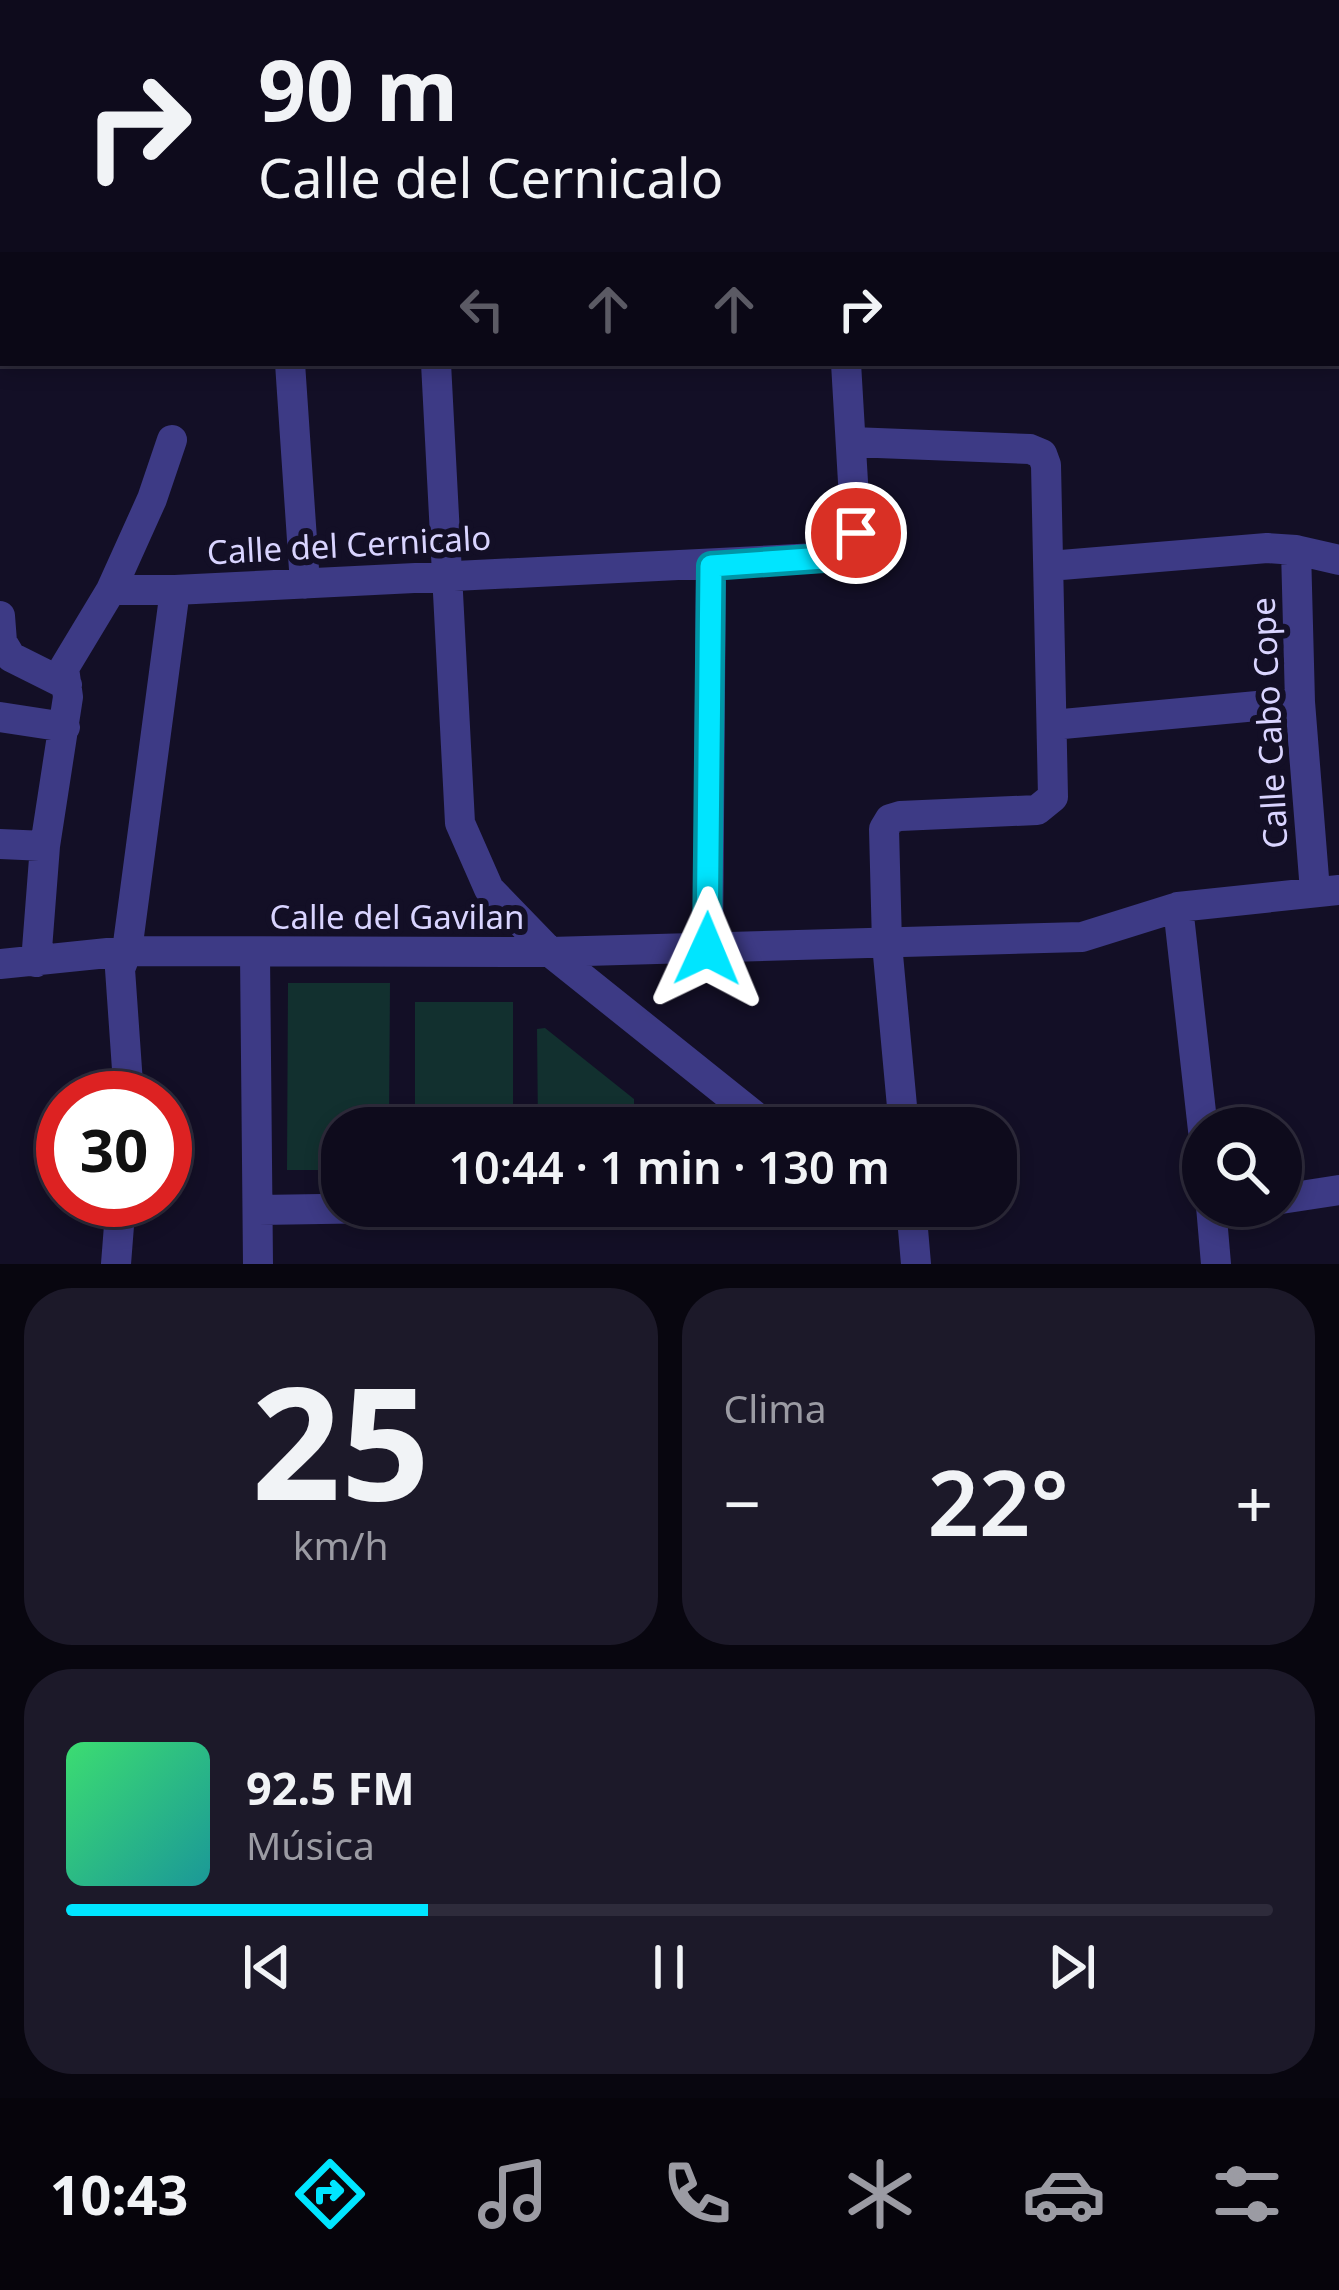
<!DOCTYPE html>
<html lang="es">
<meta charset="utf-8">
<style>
:root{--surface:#0e0b1c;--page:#1c1929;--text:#f1f3f6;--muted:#9b9ba3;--line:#2e2b3b;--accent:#00e5ff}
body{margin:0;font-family:"Noto Sans",sans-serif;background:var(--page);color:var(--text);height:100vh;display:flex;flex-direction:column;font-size:45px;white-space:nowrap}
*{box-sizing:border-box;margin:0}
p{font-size:39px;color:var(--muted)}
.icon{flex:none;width:66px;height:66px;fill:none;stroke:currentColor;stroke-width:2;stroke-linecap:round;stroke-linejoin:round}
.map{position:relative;height:1264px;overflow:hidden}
.drawer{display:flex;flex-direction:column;gap:24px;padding:24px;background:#08060f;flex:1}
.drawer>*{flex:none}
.banner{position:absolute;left:0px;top:0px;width:1341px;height:366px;box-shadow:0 6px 18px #0003,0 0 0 3px var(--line);background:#0e0b1c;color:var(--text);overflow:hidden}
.fabs{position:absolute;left:1182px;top:1107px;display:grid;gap:24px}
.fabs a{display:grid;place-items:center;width:120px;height:120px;border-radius:50%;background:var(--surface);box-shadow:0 6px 18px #0003,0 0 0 3px var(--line);font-size:60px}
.speed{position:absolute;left:36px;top:1071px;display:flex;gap:24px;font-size:60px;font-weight:700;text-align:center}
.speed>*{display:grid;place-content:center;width:156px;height:156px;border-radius:50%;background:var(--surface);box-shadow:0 6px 18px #0003,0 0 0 3px var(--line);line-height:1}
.speed .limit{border:18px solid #d22;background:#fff;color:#111}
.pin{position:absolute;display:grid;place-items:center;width:102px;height:102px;color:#fff;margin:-51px;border:6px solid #fff;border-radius:50%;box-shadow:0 3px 12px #0007}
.me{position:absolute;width:132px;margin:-66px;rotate:1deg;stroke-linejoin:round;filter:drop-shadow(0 0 9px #0008)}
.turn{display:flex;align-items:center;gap:42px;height:252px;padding:0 60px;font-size:54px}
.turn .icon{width:156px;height:156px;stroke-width:2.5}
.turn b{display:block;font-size:84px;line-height:102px}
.lanes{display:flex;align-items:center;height:114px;padding:0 60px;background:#0003;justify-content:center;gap:60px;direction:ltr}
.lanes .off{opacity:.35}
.big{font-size:90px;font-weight:600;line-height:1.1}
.drawer .widget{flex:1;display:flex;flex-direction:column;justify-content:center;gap:18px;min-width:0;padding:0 42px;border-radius:48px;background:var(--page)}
.drawer .dial{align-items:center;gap:0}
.dial b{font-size:156px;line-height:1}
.song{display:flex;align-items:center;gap:36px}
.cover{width:144px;height:144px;border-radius:18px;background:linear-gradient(135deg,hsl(140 70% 55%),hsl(180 70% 35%))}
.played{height:12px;border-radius:6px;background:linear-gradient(90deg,var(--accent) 30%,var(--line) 30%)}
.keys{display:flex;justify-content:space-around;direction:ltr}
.heat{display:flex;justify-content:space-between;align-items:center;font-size:66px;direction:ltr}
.drawer .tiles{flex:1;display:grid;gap:24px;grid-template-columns:1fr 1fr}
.widget:last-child{grid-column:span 2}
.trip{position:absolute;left:321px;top:1107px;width:696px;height:120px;border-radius:48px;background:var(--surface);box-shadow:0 6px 18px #0003,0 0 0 3px var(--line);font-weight:600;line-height:120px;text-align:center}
.tab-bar{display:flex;height:192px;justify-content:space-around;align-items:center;background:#06040b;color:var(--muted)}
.tab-bar .icon{width:84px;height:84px}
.tab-bar .on{color:var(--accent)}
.tab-bar b{font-size:54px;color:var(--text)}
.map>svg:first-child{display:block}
</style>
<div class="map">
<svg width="1339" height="1264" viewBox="0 0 1339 1264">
<rect width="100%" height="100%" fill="#130f26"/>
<path fill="#12302f" d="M288,983H390L389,1128H342V1170H287Z
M415,1002H513V1128H415Z
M545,1028L634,1099V1128H538L537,1029Z"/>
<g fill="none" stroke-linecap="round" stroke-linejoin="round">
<path stroke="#2fb8b0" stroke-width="4.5" stroke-dasharray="6 9" stroke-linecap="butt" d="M1271,0V3
M561,3L569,0"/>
<path stroke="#3d3a85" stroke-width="30" d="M17,0L18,3
M241,0L242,3
M389,0V3
M624,0V3
M812,0L813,3
M976,0V3
M1338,162H1339
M0,267L3,266
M1338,293H1339
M290,363L305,584
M436,363L460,823L489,889L550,952L770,1128
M852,442L1030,449L1042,454L1046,465L1053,797L1037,810L900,816L890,819L884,829L887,944L904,1128
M1296,550L1300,702L1315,891
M1049,566L1267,548L1296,550L1339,560
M111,590H175
M0,616L2,642L11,657L67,685
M0,717L65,727
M1052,725L1300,702
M0,844L45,846
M1178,907L1203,1130
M708,949L711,565
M255,954L258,1264
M36,962L45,846L68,697L64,668L111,590L152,499L172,440
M0,964L127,951L550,952L1082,937L1178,907L1339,890
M129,1098L120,969L127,951L175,590L838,557L851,548L856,533L846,363
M1281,1199L1339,1190
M911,1206L916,1264
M1211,1206L1216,1264
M259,1210L513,1206L753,1209L762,1206
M116,1264L121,1200"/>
</g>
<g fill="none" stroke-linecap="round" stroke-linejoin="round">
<defs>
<path id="route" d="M707,949L711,566L838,557L851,548L856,533"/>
</defs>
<use href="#route" stroke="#0095a6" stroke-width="30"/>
<use href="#route" stroke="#00e5ff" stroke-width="21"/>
</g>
<g text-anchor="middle" stroke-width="12" stroke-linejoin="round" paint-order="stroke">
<g font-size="33" fill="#d9d4ff" stroke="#130f26">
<text transform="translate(349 545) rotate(-3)" y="12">Calle del Cernicalo</text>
<text transform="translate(1269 723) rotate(-93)" y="12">Calle Cabo Cope</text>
<text x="397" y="929">Calle del Gavilan</text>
</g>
</g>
</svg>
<div class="fabs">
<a><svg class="icon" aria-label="search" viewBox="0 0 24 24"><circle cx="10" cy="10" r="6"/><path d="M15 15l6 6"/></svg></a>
</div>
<div class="speed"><div class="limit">30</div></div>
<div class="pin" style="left:856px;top:533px;background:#d93025"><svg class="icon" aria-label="arrive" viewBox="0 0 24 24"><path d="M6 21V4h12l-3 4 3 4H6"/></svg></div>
<svg class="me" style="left:707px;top:949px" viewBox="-20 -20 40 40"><path d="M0-17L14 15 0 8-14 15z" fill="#00e5ff" stroke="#fff" stroke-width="4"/></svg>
<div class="trip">10:44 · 1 min · 130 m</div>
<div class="banner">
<div class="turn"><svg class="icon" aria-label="right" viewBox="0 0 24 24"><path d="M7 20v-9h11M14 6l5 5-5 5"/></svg><div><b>90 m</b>Calle del Cernicalo</div></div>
<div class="lanes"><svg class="icon off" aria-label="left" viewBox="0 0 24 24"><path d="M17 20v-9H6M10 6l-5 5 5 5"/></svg><svg class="icon off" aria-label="ahead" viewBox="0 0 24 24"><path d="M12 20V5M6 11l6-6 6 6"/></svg><svg class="icon off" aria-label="ahead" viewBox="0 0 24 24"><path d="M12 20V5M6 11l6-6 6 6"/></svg><svg class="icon" aria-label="right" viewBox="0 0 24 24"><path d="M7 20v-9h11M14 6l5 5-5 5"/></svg></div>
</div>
</div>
<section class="drawer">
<div class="tiles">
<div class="widget dial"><b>25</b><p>km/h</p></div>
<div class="widget"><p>Clima</p>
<div class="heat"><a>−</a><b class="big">22°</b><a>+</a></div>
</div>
<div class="widget">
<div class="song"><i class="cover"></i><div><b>92.5 FM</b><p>Música</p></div></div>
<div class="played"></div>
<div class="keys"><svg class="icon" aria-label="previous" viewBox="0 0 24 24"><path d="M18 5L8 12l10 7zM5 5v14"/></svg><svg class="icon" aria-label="pause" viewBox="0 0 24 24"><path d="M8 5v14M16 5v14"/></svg><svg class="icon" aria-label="next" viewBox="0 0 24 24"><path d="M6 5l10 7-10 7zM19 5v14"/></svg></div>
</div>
</div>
</section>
<nav class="tab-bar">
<b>10:43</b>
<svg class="icon on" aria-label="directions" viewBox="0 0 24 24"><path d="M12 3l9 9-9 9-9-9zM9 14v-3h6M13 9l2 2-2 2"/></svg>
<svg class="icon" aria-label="music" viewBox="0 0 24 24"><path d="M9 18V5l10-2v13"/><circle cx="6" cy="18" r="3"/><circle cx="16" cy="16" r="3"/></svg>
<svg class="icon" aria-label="phone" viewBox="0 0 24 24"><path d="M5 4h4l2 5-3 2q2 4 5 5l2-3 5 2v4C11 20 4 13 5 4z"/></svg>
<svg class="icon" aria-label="climate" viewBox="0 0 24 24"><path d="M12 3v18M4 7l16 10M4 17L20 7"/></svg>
<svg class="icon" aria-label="car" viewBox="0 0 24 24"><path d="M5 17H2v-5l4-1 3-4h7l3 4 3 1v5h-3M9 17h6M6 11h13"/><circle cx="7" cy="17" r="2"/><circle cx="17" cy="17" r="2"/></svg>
<svg class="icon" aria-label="filters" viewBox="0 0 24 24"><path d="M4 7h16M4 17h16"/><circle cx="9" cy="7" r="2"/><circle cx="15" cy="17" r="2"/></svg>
</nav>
